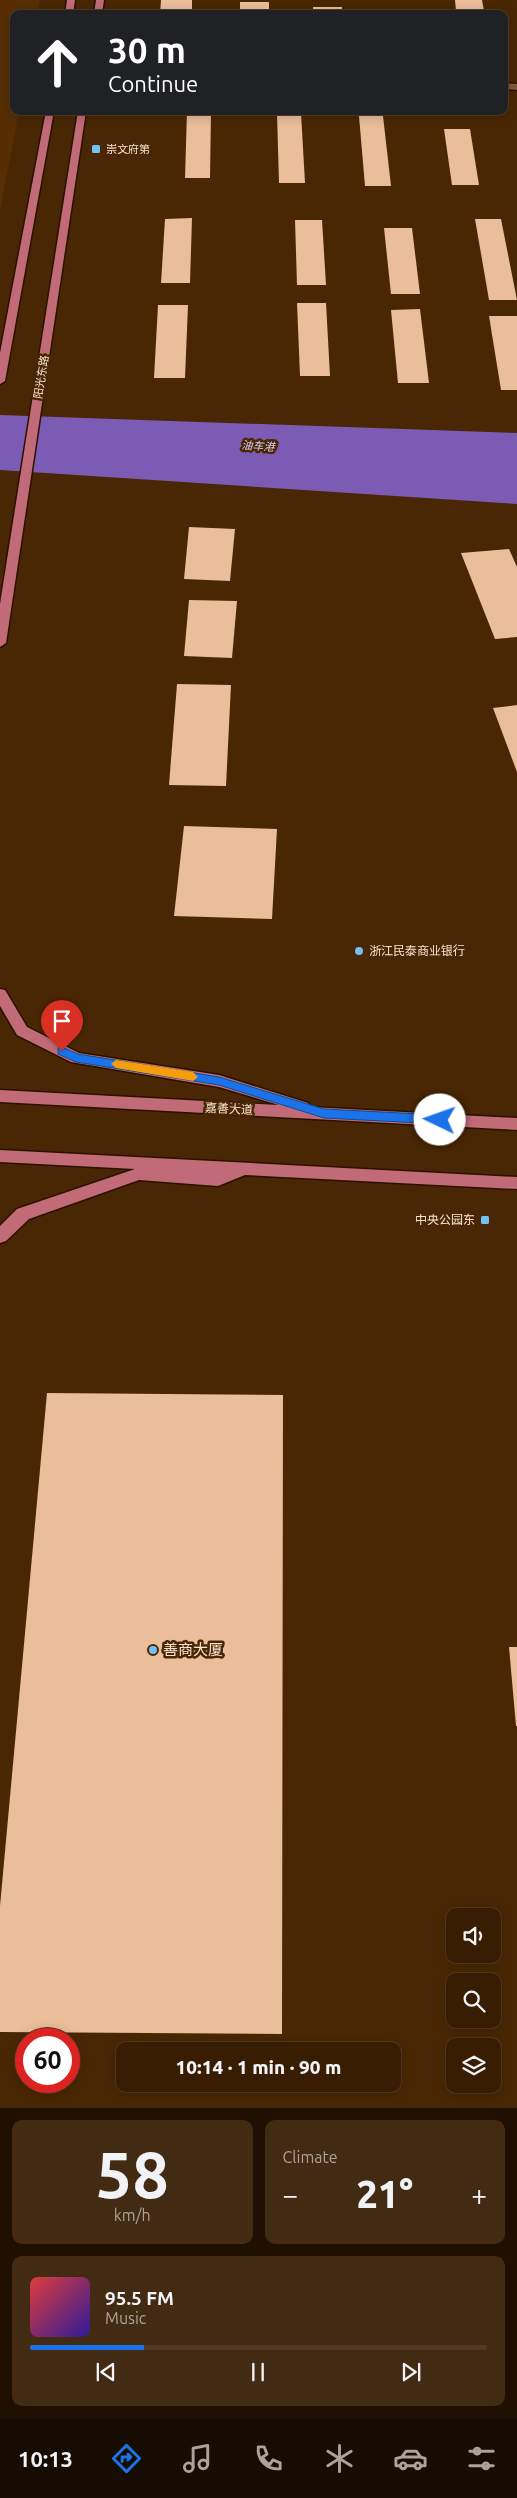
<!DOCTYPE html>
<meta charset="utf-8">
<style>
:root{--surface:#381d03;--page:#432a12;--text:#f1f3f6;--muted:#aba29a;--line:#523b25;--accent:#1a73e8}
body{margin:0;font-family:Ubuntu,"Noto Sans SC",sans-serif;background:var(--page);color:var(--text);height:100vh;display:flex;flex-direction:column;font-size:19px;white-space:nowrap}
*{box-sizing:border-box;margin:0}
p{font-size:16px;color:var(--muted)}
.icon{flex:none;width:28px;height:28px;fill:none;stroke:currentColor;stroke-width:2;stroke-linecap:round;stroke-linejoin:round}
.map{position:relative;height:2108px;overflow:hidden}
.side{display:flex;flex-direction:column;gap:12px;padding:12px;background:#1f1002;flex:1}
.side>*{flex:none}
.guide{position:absolute;left:10px;top:10px;width:498px;height:105px;border-radius:10px;box-shadow:0 2px 12px #0003,0 0 0 1px var(--line);background:#202124;color:#fff;overflow:hidden}
.fabs{position:absolute;left:446px;top:1908px;display:grid;gap:10px}
.fabs a{display:grid;place-items:center;width:55px;height:55px;border-radius:10px;background:var(--surface);box-shadow:0 2px 12px #0003,0 0 0 1px var(--line);font-size:25px}
.speed{position:absolute;left:15px;top:2028px;display:flex;gap:10px;font-size:25px;font-weight:700;text-align:center}
.speed>*{display:grid;place-content:center;width:65px;height:65px;border-radius:50%;background:var(--surface);box-shadow:0 2px 12px #0003,0 0 0 1px var(--line);line-height:1}
.speed .limit{border:8px solid #d22;background:#fff;color:#111}
.pin{position:absolute;display:grid;place-items:center;width:42px;height:42px;color:#fff;margin:-51px -21px;border-radius:50% 50% 50% 0;rotate:-45deg;box-shadow:0 0 5px #0007}
.pin .icon{rotate:45deg}
.me{position:absolute;width:55px;margin:-28px;rotate:273deg;stroke-linejoin:round;filter:drop-shadow(0 0 4px #0008)}
.turn{display:flex;align-items:center;gap:18px;height:105px;padding:0 15px;font-size:22px}
.turn .icon{width:65px;height:65px;stroke-width:2.5}
.turn b{display:block;font-size:35px;line-height:42px}
.big{font-size:38px;font-weight:800;line-height:1.1}
.side .card{flex:1;display:flex;flex-direction:column;justify-content:center;gap:8px;min-width:0;padding:0 18px;border-radius:10px;background:var(--page)}
.side .dial{align-items:center;gap:0}
.dial b{font-size:65px;line-height:1}
.song{display:flex;align-items:center;gap:15px}
.cover{width:60px;height:60px;border-radius:8px;background:linear-gradient(135deg,hsl(0 70% 55%),hsl(250 70% 35%))}
.played{height:5px;border-radius:2px;background:linear-gradient(90deg,var(--accent) 25%,var(--line) 25%)}
.keys{display:flex;justify-content:space-around;direction:ltr}
.heat{display:flex;justify-content:space-between;align-items:center;font-size:28px;direction:ltr}
.side .tiles{flex:1;display:grid;gap:12px;grid-template-columns:1fr 1fr}
.card:last-child{grid-column:span 2}
.trip{position:absolute;left:116px;top:2042px;width:285px;height:50px;border-radius:10px;background:var(--surface);box-shadow:0 2px 12px #0003,0 0 0 1px var(--line);font-weight:800;line-height:50px;text-align:center}
.menu{display:flex;height:80px;justify-content:space-around;align-items:center;background:#160c01;color:var(--muted)}
.menu .icon{width:35px;height:35px}
.menu .active{color:var(--accent)}
.menu b{font-size:22px;color:var(--text)}
.map>svg:first-child{display:block}
</style>
<div class="map">
<svg width="517" height="2108" viewBox="0 0 517 2108">
<rect width="100%" height="100%" fill="#4a2704"/>
<path fill="#572e03" d="M0,0H40L37,14H14V111H19L0,211Z"/>
<path fill="#7c5bb5" d="M0,415L517,433V504L0,470Z"/>
<path fill="#eabd9b" d="M161,0H192V14H160Z
M455,0H482L484,11H456Z
M240,2H269V14H240Z
M313,7H342V14H313Z
M187,111H211L210,178H185Z
M277,113H301L305,183H279Z
M359,116H383L391,186H365Z
M444,129H470L479,185H452Z
M192,218L190,283H161L165,219Z
M475,219H501L517,300H489Z
M295,220H322L326,285H297Z
M384,228H412L420,294H391Z
M297,303H326L330,376H300Z
M158,305H188L185,378H154Z
M420,309L429,383H398L391,310Z
M489,316H517V390H501Z
M189,527L235,529L230,581L184,579Z
M509,549L517,567V637L495,639L461,553Z
M189,600L237,601L232,658L184,656Z
M177,684L231,685L226,786L169,785Z
M517,705V772L493,708Z
M184,826L277,829L272,919L174,916Z
M47,1393L283,1395L282,2034L0,2032V1906Z
M509,1647H517V1726H516Z"/>
<g fill="none" stroke-linecap="round" stroke-linejoin="round">
<defs>
<path id="minor" d="M504,83L517,84V90L504,89Z"/>
<path id="major" d="M67,0H75L73,14H65Z
M96,0H104L102,14H94Z
M46,111H54L5,381L0,384V353Z
M78,111H86L6,643L0,647V604Z
M0,989L5,990L27,1027L79,1053L219,1075L308,1103L311,1107L517,1118V1130L0,1102V1090L279,1105L219,1087L71,1062L17,1035L0,1006Z
M0,1150L517,1177V1189L245,1175L218,1186L139,1180L29,1219L6,1241L0,1243V1226L17,1209L135,1169L0,1162Z"/>
</defs>
<use href="#minor" stroke="#2b1100" stroke-width="3"/>
<use href="#major" stroke="#2b1100" stroke-width="3"/>
<use href="#minor" fill="#805839" fill-rule="evenodd"/>
<use href="#major" fill="#c16b78" fill-rule="evenodd"/>
</g>
<path fill="#1a73e8" stroke="#114b97" d="M62,1047L78,1054L219,1077L324,1109L440,1115L446,1120L440,1124L324,1118L219,1085L76,1062L58,1054V1048Z"/>
<path fill="#f59e0b" d="M116,1060L193,1072L198,1077L193,1081L116,1068L111,1064Z"/>
<g fill="#72c1f5" stroke="#4a2704" stroke-width="2">
<rect x="91" y="144" width="10" height="10" rx="2.5"/>
<circle cx="359" cy="951" r="5"/>
<rect x="480" y="1215" width="10" height="10" rx="2.5"/>
<circle cx="153" cy="1650" r="5"/>
</g>
<g text-anchor="middle" stroke-width="5" stroke-linejoin="round" paint-order="stroke">
<g font-size="11" fill="#f9e2d0" stroke="#4a2704" text-anchor="start">
<text x="106" y="153">崇文府第</text>
</g>
<g font-size="11" fill="#f9e2d0" stroke="#4a2704">
<text transform="translate(41 377) rotate(-81)" y="4">阳光东路</text>
</g>
<g font-size="11" font-style="italic" fill="#ddcfff" stroke="#4a2704">
<text transform="translate(258 446) rotate(4)" y="4">油车港</text>
</g>
<g font-size="12" fill="#f9e2d0" stroke="#4a2704" text-anchor="start">
<text x="369" y="955">浙江民泰商业银行</text>
<text x="475" y="1224" text-anchor="end">中央公园东</text>
</g>
<g font-size="12" fill="#f9e2d0" stroke="#4a2704">
<text transform="translate(229 1109) rotate(3)" y="4">嘉善大道</text>
</g>
<g font-size="15" fill="#f9e2d0" stroke="#4a2704" text-anchor="start">
<text x="163" y="1655">善商大厦</text>
</g>
</g>
</svg>
<div class="fabs">
<a><svg class="icon" aria-label="sound" viewBox="0 0 24 24"><path d="M4 9h4l5-4v14l-5-4H4zM17 9q2 3 0 6"/></svg></a>
<a><svg class="icon" aria-label="search" viewBox="0 0 24 24"><circle cx="10" cy="10" r="6"/><path d="M15 15l6 6"/></svg></a>
<a><svg class="icon" aria-label="layers" viewBox="0 0 24 24"><path d="M12 4l9 5-9 5-9-5zM3 14l9 5 9-5"/></svg></a>
</div>
<div class="speed"><div class="limit">60</div></div>
<div class="pin" style="left:62px;top:1051px;background:#d93025"><svg class="icon" aria-label="arrive" viewBox="0 0 24 24"><path d="M6 21V4h12l-3 4 3 4H6"/></svg></div>
<svg class="me" style="left:440px;top:1120px" viewBox="-20 -20 40 40"><circle r="19" fill="#fff"/><path d="M0-13L10 11 0 6-10 11z" fill="#1a73e8"/></svg>
<div class="trip">10:14 · 1 min · 90 m</div>
<div class="guide">
<div class="turn"><svg class="icon" aria-label="ahead" viewBox="0 0 24 24"><path d="M12 20V5M6 11l6-6 6 6"/></svg><div><b>30 m</b>Continue</div></div>
</div>
</div>
<section class="side">
<div class="tiles">
<div class="card dial"><b>58</b><p>km/h</p></div>
<div class="card"><p>Climate</p>
<div class="heat"><a>−</a><b class="big">21°</b><a>+</a></div>
</div>
<div class="card">
<div class="song"><i class="cover"></i><div><b>95.5 FM</b><p>Music</p></div></div>
<div class="played"></div>
<div class="keys"><svg class="icon" aria-label="previous" viewBox="0 0 24 24"><path d="M18 5L8 12l10 7zM5 5v14"/></svg><svg class="icon" aria-label="pause" viewBox="0 0 24 24"><path d="M8 5v14M16 5v14"/></svg><svg class="icon" aria-label="next" viewBox="0 0 24 24"><path d="M6 5l10 7-10 7zM19 5v14"/></svg></div>
</div>
</div>
</section>
<nav class="menu">
<b>10:13</b>
<svg class="icon active" aria-label="directions" viewBox="0 0 24 24"><path d="M12 3l9 9-9 9-9-9zM9 14v-3h6M13 9l2 2-2 2"/></svg>
<svg class="icon" aria-label="music" viewBox="0 0 24 24"><path d="M9 18V5l10-2v13"/><circle cx="6" cy="18" r="3"/><circle cx="16" cy="16" r="3"/></svg>
<svg class="icon" aria-label="phone" viewBox="0 0 24 24"><path d="M5 4h4l2 5-3 2q2 4 5 5l2-3 5 2v4C11 20 4 13 5 4z"/></svg>
<svg class="icon" aria-label="climate" viewBox="0 0 24 24"><path d="M12 3v18M4 7l16 10M4 17L20 7"/></svg>
<svg class="icon" aria-label="car" viewBox="0 0 24 24"><path d="M5 17H2v-5l4-1 3-4h7l3 4 3 1v5h-3M9 17h6M6 11h13"/><circle cx="7" cy="17" r="2"/><circle cx="17" cy="17" r="2"/></svg>
<svg class="icon" aria-label="filters" viewBox="0 0 24 24"><path d="M4 7h16M4 17h16"/><circle cx="9" cy="7" r="2"/><circle cx="15" cy="17" r="2"/></svg>
</nav>
